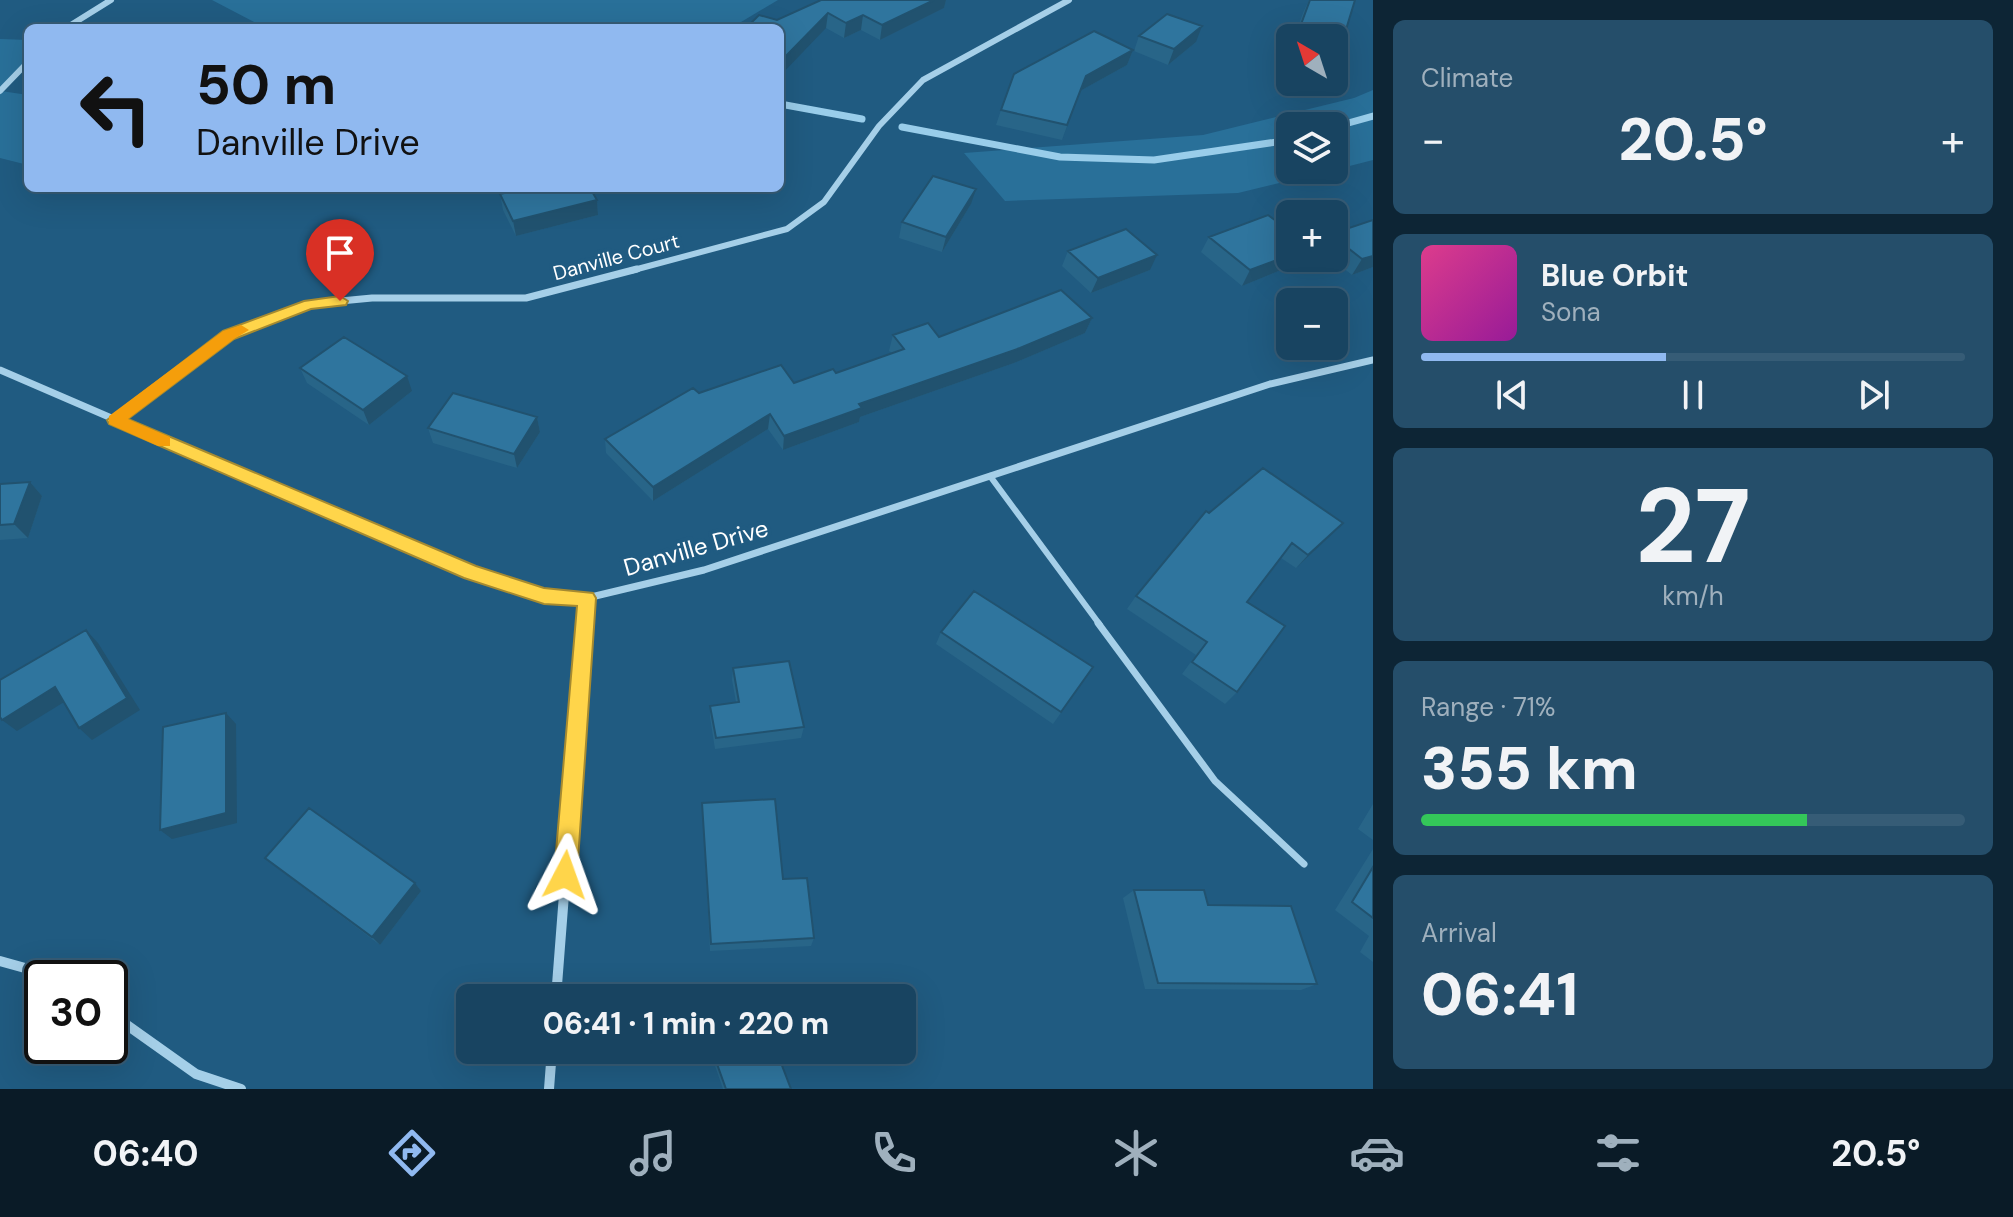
<!DOCTYPE html>
<meta charset="utf-8">
<style>
:root{--surface:#184461;--page:#254e6a;--text:#f1f3f6;--muted:#9fb0bd;--line:#365c76;--accent:#90b9f0}
body{margin:0;font-family:"DM Sans",sans-serif;background:var(--page);color:var(--text);height:100vh;display:flex;flex-direction:column;font-size:30px;white-space:nowrap}
*{box-sizing:border-box;margin:0}
p{font-size:26px;color:var(--muted)}
.icon{flex:none;width:44px;height:44px;fill:none;stroke:currentColor;stroke-width:2;stroke-linecap:round;stroke-linejoin:round}
.map{position:relative;flex:1;overflow:hidden}
.drawer{display:flex;flex-direction:column;gap:20px;padding:20px;background:#0d2535;width:640px}
.drawer>*{flex:none}
.hud{position:absolute;left:24px;top:24px;width:760px;height:168px;border-radius:12px;box-shadow:0 8px 32px #0002,0 0 0 2px var(--line);background:#90b9f0;color:#111;overflow:hidden}
.needle{width:52px;rotate:321deg}
.controls{position:absolute;left:1276px;top:24px;display:grid;gap:16px}
.controls a{display:grid;place-items:center;width:72px;height:72px;border-radius:12px;background:var(--surface);box-shadow:0 8px 32px #0002,0 0 0 2px var(--line);font-size:40px}
.speed{position:absolute;left:24px;top:960px;display:flex;gap:16px;font-size:40px;font-weight:700;text-align:center}
.speed>*{display:grid;place-content:center;width:104px;height:104px;border-radius:50%;background:var(--surface);box-shadow:0 8px 32px #0002,0 0 0 2px var(--line);line-height:1}
.speed .limit{border:4px solid #111;border-radius:12px;background:#fff;color:#111}
.pin{position:absolute;display:grid;place-items:center;width:68px;height:68px;color:#fff;margin:-82px -34px;border-radius:50% 50% 50% 0;rotate:-45deg;box-shadow:0 0 8px #0007}
.pin .icon{rotate:45deg}
.me{position:absolute;width:88px;margin:-44px;rotate:4deg;stroke-linejoin:round;filter:drop-shadow(0 0 6px #0008)}
.turn{display:flex;align-items:center;gap:28px;height:168px;padding:0 40px;font-size:36px}
.turn .icon{width:104px;height:104px;stroke-width:2.5}
.turn b{display:block;font-size:56px;line-height:68px}
.big{font-size:60px;font-weight:800;line-height:1.1}
.drawer .card{flex:1;display:flex;flex-direction:column;justify-content:center;gap:12px;min-width:0;padding:0 28px;border-radius:12px;background:var(--page)}
.drawer .dial{align-items:center;gap:0}
.dial b{font-size:104px;line-height:1}
.song{display:flex;align-items:center;gap:24px}
.cover{width:96px;height:96px;border-radius:12px;background:linear-gradient(135deg,hsl(330 70% 55%),hsl(300 70% 35%))}
.played{height:8px;border-radius:4px;background:linear-gradient(90deg,var(--accent) 45%,var(--line) 45%)}
.keys{display:flex;justify-content:space-around;direction:ltr}
.heat{display:flex;justify-content:space-between;align-items:center;font-size:44px;direction:ltr}
.charge{height:12px;border-radius:6px;background:linear-gradient(90deg,#34c759 71%,var(--line) 0)}
.trip{position:absolute;left:456px;top:984px;width:460px;height:80px;border-radius:12px;background:var(--surface);box-shadow:0 8px 32px #0002,0 0 0 2px var(--line);font-weight:800;line-height:80px;text-align:center}
.tabs{display:flex;height:128px;justify-content:space-around;align-items:center;background:#0a1b27;color:var(--muted)}
.tabs .icon{width:56px;height:56px}
.tabs .current{color:var(--accent)}
.tabs b{font-size:36px;color:var(--text)}
main{display:flex;flex:1;min-height:0}
.map>svg:first-child{display:block}
</style>
<main>
<div class="map">
<svg width="1373" height="1089" viewBox="0 0 1373 1089">
<rect width="100%" height="100%" fill="#205b81"/>
<path fill="#297099" d="M212,0H778L731,28H253L256,23Z
M0,39L28,40V62L1,91L28,95V165L0,158Z
M1373,90V160L1334,170V126H1290V170H1332L1238,193L1005,201L964,153L1203,135L1354,98Z"/>
<g fill="none" stroke-linecap="round" stroke-linejoin="round">
<path stroke="#99cdea" stroke-width="7" d="M780,104L862,119
M902,127L1060,157L1154,160L1290,140
M1334,127L1373,116"/>
<path stroke="#a5cfe8" stroke-width="6" d="M990,476L1100,625"/>
<path stroke="#a5cfe8" stroke-width="7" d="M1098,623L1215,781L1304,864"/>
<path stroke="#a5cfe8" stroke-width="6" d="M66,28L111,0
M0,91L28,62
M630,271L787,229L824,202L879,126L923,80L1069,0"/>
<path stroke="#a5cfe8" stroke-width="7" d="M0,370L471,573L544,596L587,598L704,570L1270,384L1373,360
M115,420L228,335L309,304L372,298H526L637,269
M585,625L587,598"/>
<path stroke="#a5cfe8" stroke-width="10" d="M0,961L61,978
M556,998L585,623
M110,1013L196,1074L241,1089
M549,1089L552,1050"/>
</g>
<path fill="#286588" d="M821,0H946L944,8L880,40L861,30L844,38L826,28L777,20Z
M1309,0H1355L1334,69V38H1294L1303,13Z
M1139,36L1196,42L1168,65L1134,51Z
M1290,48V75L1281,73Z
M1133,50L1127,65L1080,91L1062,140L996,125L1001,110Z
M500,194L597,200L598,215L516,236L503,210Z
M971,204L942,252L899,238L902,222Z
M1373,220V267L1352,275L1331,258H1334V233Z
M1209,237L1301,262L1242,286L1201,252Z
M1068,251L1150,270L1091,293L1062,266Z
M1092,318L1085,333L1014,363L860,417L859,422L783,450L768,429L653,501L606,453L605,439L699,393L794,383L836,373L892,353L889,351L893,335L939,337Z
M300,368L412,391L369,425L307,383Z
M537,417L540,432L517,468L433,443L428,428Z
M30,482L42,496L28,538L0,540V484Z
M1209,513L1343,523L1330,536L1296,568L1281,558L1247,602L1237,692L1225,704L1182,674L1196,655L1127,609L1136,596Z
M941,632L1093,667L1053,724L936,644Z
M733,668L804,727L801,738L715,749L710,717V706L736,702L732,680Z
M702,803L783,879L814,938L811,946L710,951Z
M1373,804V840L1358,829Z
M1373,849V962L1360,952L1369,936L1335,910Z
M265,858L415,883L421,891L380,945L276,867Z
M1134,890L1317,984L1301,990L1145,989L1123,898Z
M711,1050L791,1089H723L711,1054Z"/>
<path fill="#21526f" d="M934,0H946L944,8L880,40L882,25Z
M828,13L826,28L780,76V62Z
M863,15L861,30L844,38L846,23Z
M1202,26L1196,42L1168,65L1174,49Z
M1133,50L1127,65L1080,91L1062,140L1086,76Z
M976,189L971,204L942,252L946,237Z
M597,200L598,215L516,236L513,221Z
M1157,255L1150,270L1091,293L1098,278Z
M1290,255V258H1304L1301,262L1242,286L1250,270Z
M1373,256V267L1352,275L1362,259Z
M1092,318L1085,333L1014,363L860,417L859,422L783,450L784,436L859,404Z
M407,376L412,391L369,425L363,410Z
M770,414L768,429L653,501V487Z
M537,417L540,432L517,468L514,454Z
M30,482L42,496L28,538L14,524Z
M1343,523L1330,536L1296,568L1308,555Z
M86,630L98,643L140,710L92,740L79,728Z
M55,687L69,699L17,731L2,720Z
M226,713L236,724L237,823L172,839L160,830Z
M415,883L421,891L380,945L372,937Z"/>
<path fill="#2f759e" stroke="#21526f" stroke-width="2" d="M821,0H934L882,25L863,15L846,23L828,13L780,62V28H746L759,15L777,20Z
M1310,0H1355L1334,69V38H1296Z
M1167,14L1202,26L1174,49L1139,36Z
M1094,31L1133,50L1086,76L1067,125L1001,110L1014,74Z
M933,176L976,189L946,237L902,222Z
M525,188H590L597,200L513,221L500,194Z
M1268,215L1290,231V255L1250,270L1209,237Z
M1373,220V256L1362,259L1334,237V233Z
M1126,229L1157,255L1098,278L1068,251Z
M1061,290L1092,318L1020,348L859,404L862,408L784,436L770,414L653,487L605,439L693,388L699,393L781,365L794,383L833,369L836,373L904,349L893,335L928,323L939,337Z
M344,337L407,376L363,410L300,368Z
M453,393L537,417L514,454L428,428Z
M1263,468L1343,523L1308,555L1292,543L1247,602L1285,626L1237,692L1192,662L1207,642L1136,596L1206,511L1209,513Z
M30,482L14,524L0,525V484Z
M974,591L1093,667L1061,712L941,632Z
M86,630L127,698L79,728L55,687L2,720L0,717V680Z
M789,661L804,727L716,738L710,706L739,702L733,668Z
M226,713V813L160,830L163,727Z
M775,799L783,879L807,878L814,938L711,944L702,803Z
M309,808L415,883L372,937L265,858Z
M1373,867V918L1352,902Z
M1134,890H1204L1208,905L1291,906L1317,984L1158,983Z
M712,1050H776L791,1089H726Z"/>
<path fill="#ffd54a" stroke="#a68a30" stroke-width="2" d="M340,296L348,301L346,305L311,309L234,339L128,419L476,566L544,588L593,593L596,598L577,875L573,883L565,886L557,883L554,875L577,606L544,604L464,578L109,424L107,420L223,331L304,301Z"/>
<path fill="#f59e0b" d="M241,325L249,330L234,339L128,419L170,437V446H158L109,424V416L223,331Z"/>
<g text-anchor="middle" stroke-width="8" stroke-linejoin="round" paint-order="stroke">
<g font-size="20" fill="#fff" stroke="#205b81">
<text transform="translate(616 257) rotate(-15)" y="7">Danville Court</text>
</g>
<g font-size="24" fill="#fff" stroke="#205b81">
<text transform="translate(696 548) rotate(-16)" y="8">Danville Drive</text>
</g>
</g>
</svg>
<div class="controls">
<a><svg class="needle" viewBox="-14 -14 28 28"><path d="M0-13l5 13h-10z" fill="#e53935"/><path d="M0 13l5-13h-10z" fill="#9fb0bd"/></svg></a>
<a><svg class="icon" aria-label="layers" viewBox="0 0 24 24"><path d="M12 4l9 5-9 5-9-5zM3 14l9 5 9-5"/></svg></a>
<a>+</a>
<a>−</a>
</div>
<div class="speed"><div class="limit">30</div></div>
<div class="pin" style="left:340px;top:301px;background:#d93025"><svg class="icon" aria-label="arrive" viewBox="0 0 24 24"><path d="M6 21V4h12l-3 4 3 4H6"/></svg></div>
<svg class="me" style="left:565px;top:875px" viewBox="-20 -20 40 40"><path d="M0-17L14 15 0 8-14 15z" fill="#ffd54a" stroke="#fff" stroke-width="4"/></svg>
<div class="trip">06:41 · 1 min · 220 m</div>
<div class="hud">
<div class="turn"><svg class="icon" aria-label="left" viewBox="0 0 24 24"><path d="M17 20v-9H6M10 6l-5 5 5 5"/></svg><div><b>50 m</b>Danville Drive</div></div>
</div>
</div>
<section class="drawer">
<div class="card"><p>Climate</p>
<div class="heat"><a>−</a><b class="big">20.5°</b><a>+</a></div>
</div>
<div class="card">
<div class="song"><i class="cover"></i><div><b>Blue Orbit</b><p>Sona</p></div></div>
<div class="played"></div>
<div class="keys"><svg class="icon" aria-label="previous" viewBox="0 0 24 24"><path d="M18 5L8 12l10 7zM5 5v14"/></svg><svg class="icon" aria-label="pause" viewBox="0 0 24 24"><path d="M8 5v14M16 5v14"/></svg><svg class="icon" aria-label="next" viewBox="0 0 24 24"><path d="M6 5l10 7-10 7zM19 5v14"/></svg></div>
</div>
<div class="card dial"><b>27</b><p>km/h</p></div>
<div class="card"><p>Range · 71%</p><b class="big">355 km</b><div class="charge"></div></div>
<div class="card"><p>Arrival</p><b class="big">06:41</b></div>
</section>
</main>
<nav class="tabs">
<b>06:40</b>
<svg class="icon current" aria-label="directions" viewBox="0 0 24 24"><path d="M12 3l9 9-9 9-9-9zM9 14v-3h6M13 9l2 2-2 2"/></svg>
<svg class="icon" aria-label="music" viewBox="0 0 24 24"><path d="M9 18V5l10-2v13"/><circle cx="6" cy="18" r="3"/><circle cx="16" cy="16" r="3"/></svg>
<svg class="icon" aria-label="phone" viewBox="0 0 24 24"><path d="M5 4h4l2 5-3 2q2 4 5 5l2-3 5 2v4C11 20 4 13 5 4z"/></svg>
<svg class="icon" aria-label="climate" viewBox="0 0 24 24"><path d="M12 3v18M4 7l16 10M4 17L20 7"/></svg>
<svg class="icon" aria-label="car" viewBox="0 0 24 24"><path d="M5 17H2v-5l4-1 3-4h7l3 4 3 1v5h-3M9 17h6M6 11h13"/><circle cx="7" cy="17" r="2"/><circle cx="17" cy="17" r="2"/></svg>
<svg class="icon" aria-label="filters" viewBox="0 0 24 24"><path d="M4 7h16M4 17h16"/><circle cx="9" cy="7" r="2"/><circle cx="15" cy="17" r="2"/></svg>
<b>20.5°</b>
</nav>
